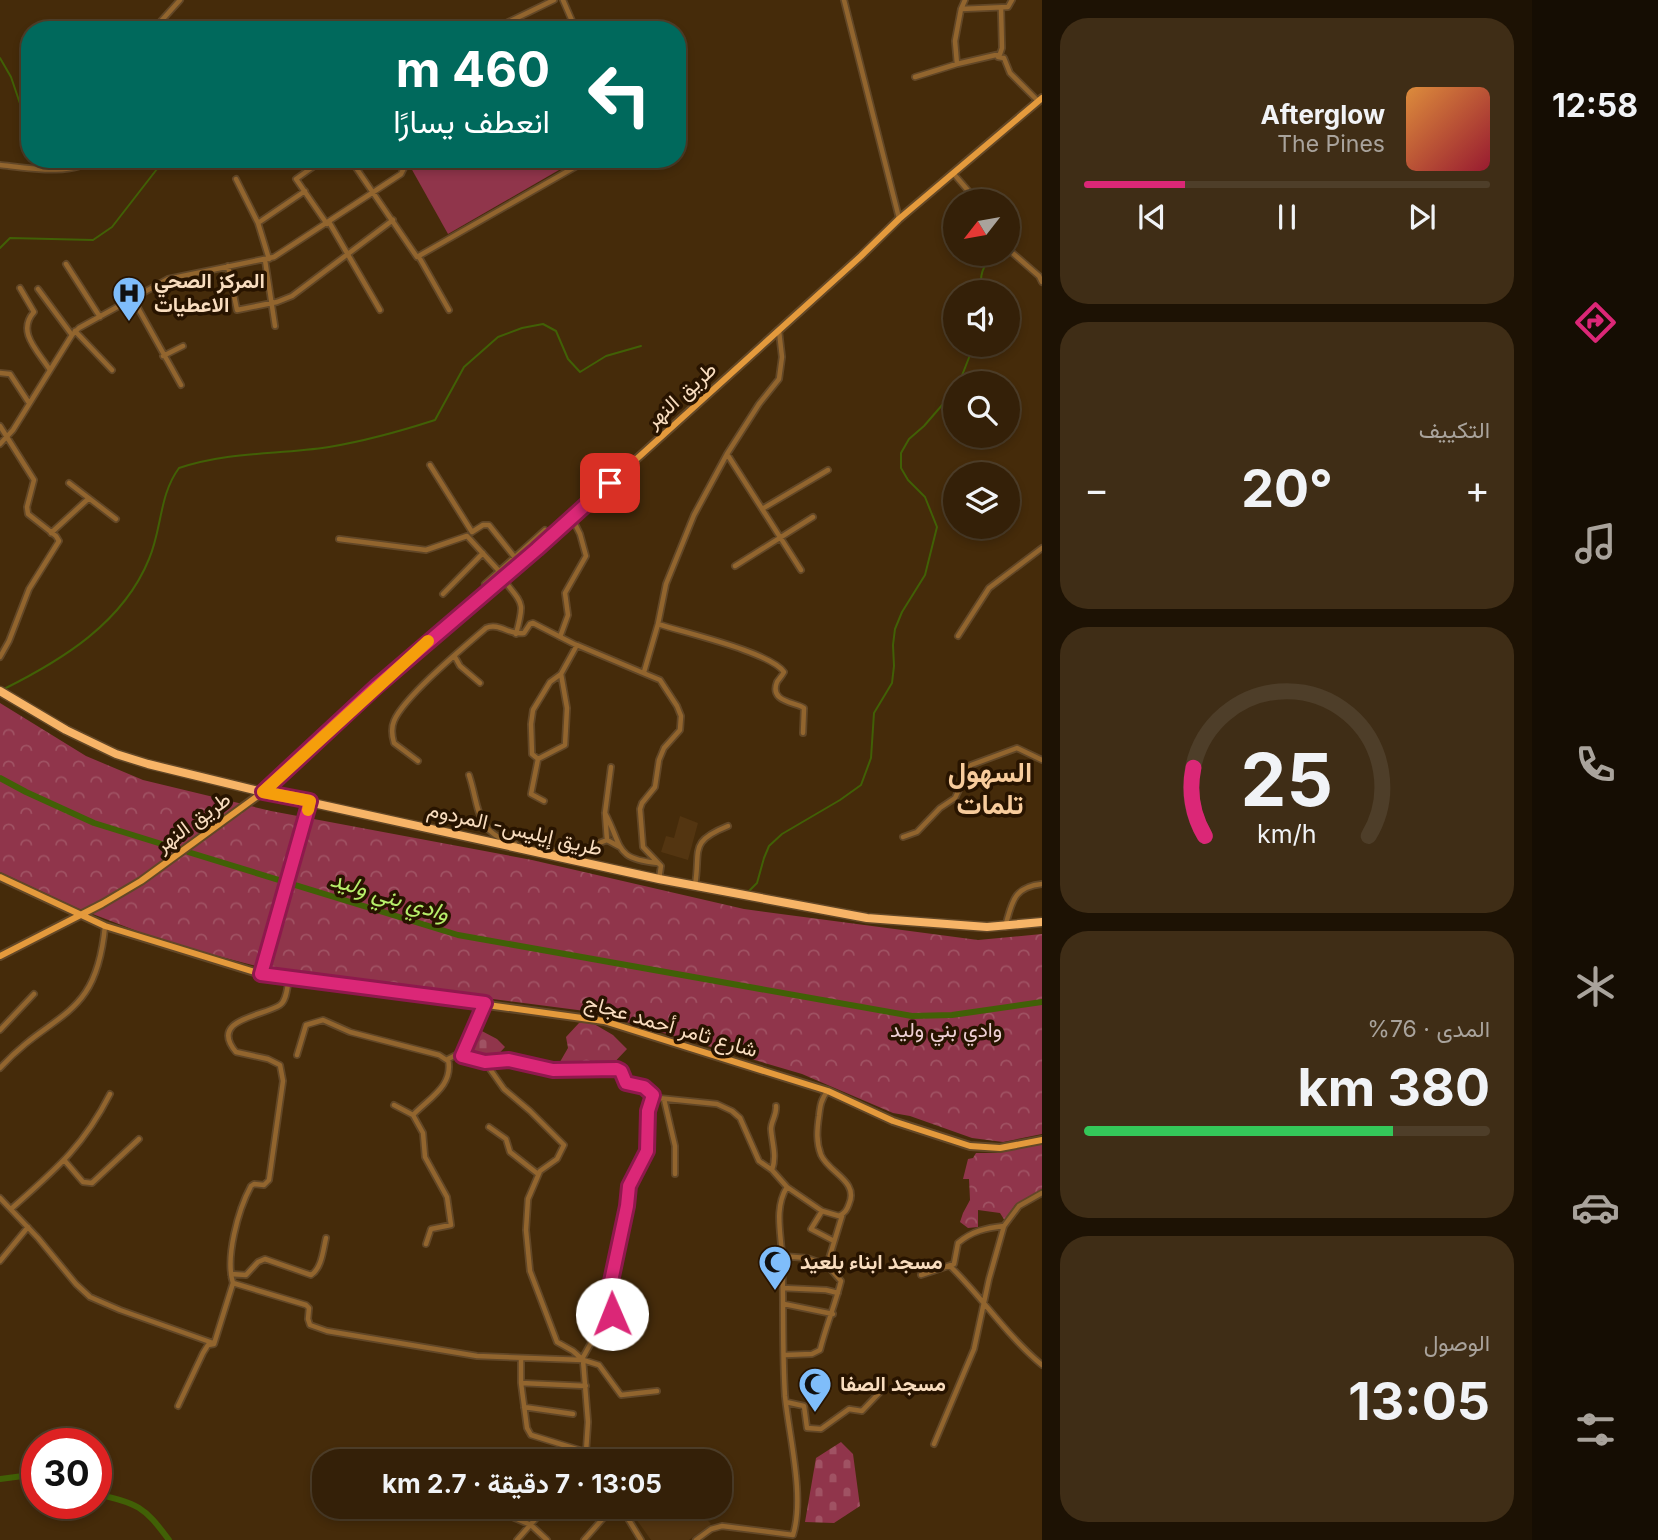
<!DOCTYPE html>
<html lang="ar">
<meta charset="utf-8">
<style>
:root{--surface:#342008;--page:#3f2d16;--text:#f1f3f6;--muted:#a9a39c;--line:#4e3e29;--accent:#db2777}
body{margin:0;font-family:Inter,Vazirmatn,sans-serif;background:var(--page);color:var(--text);direction:rtl;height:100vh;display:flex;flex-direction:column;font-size:26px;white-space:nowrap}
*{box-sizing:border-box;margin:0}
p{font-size:23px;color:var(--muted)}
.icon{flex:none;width:38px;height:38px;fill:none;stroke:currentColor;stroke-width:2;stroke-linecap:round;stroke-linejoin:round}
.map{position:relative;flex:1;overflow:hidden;direction:ltr}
.side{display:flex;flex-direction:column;gap:18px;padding:18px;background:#1d1204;width:490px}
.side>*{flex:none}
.banner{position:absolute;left:21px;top:21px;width:665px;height:147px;border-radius:28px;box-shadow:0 4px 10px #0003,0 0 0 2px var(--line);direction:rtl;background:#00695c;color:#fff;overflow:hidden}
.needle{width:46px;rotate:239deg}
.tools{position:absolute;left:943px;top:189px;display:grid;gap:14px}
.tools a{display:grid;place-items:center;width:77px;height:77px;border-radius:50%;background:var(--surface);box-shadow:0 4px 10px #0003,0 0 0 2px var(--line);font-size:35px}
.speed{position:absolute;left:21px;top:1428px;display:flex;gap:14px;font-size:35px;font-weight:700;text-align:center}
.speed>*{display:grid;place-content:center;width:91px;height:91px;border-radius:50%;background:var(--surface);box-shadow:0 4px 10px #0003,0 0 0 2px var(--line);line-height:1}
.speed .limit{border:10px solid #d22;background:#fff;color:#111}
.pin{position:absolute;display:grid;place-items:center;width:60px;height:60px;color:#fff;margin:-30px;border-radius:14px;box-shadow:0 4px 10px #0006}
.me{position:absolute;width:77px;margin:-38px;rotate:359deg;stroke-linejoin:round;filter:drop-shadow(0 0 5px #0008)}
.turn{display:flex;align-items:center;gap:24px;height:147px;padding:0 21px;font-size:32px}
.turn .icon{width:91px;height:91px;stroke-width:2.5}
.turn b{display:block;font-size:49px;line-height:60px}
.big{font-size:52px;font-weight:700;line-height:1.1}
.side .card{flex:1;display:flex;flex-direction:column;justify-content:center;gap:10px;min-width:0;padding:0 24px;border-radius:28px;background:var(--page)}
.side .dial{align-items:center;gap:0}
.dial svg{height:182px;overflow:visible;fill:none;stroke:var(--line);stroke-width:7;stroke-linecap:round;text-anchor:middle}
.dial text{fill:var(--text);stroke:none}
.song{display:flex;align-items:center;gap:21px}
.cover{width:84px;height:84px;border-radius:10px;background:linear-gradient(135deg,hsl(30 70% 55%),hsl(350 70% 35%))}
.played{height:7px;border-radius:4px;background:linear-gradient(90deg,var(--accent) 25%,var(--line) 25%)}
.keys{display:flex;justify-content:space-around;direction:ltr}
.heat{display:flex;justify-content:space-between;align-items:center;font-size:38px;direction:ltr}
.charge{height:10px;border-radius:5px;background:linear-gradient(90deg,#34c759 76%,var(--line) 0)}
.trip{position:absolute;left:312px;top:1449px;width:420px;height:70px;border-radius:28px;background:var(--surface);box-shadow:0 4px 10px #0003,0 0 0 2px var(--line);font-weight:700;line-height:70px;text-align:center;direction:rtl}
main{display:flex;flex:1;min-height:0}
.tab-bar{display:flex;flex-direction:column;width:126px;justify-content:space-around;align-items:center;background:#150d03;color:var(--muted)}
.tab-bar .icon{width:49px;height:49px}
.tab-bar .current{color:var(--accent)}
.tab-bar b{font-size:32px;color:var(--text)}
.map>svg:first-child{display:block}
</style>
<main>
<nav class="tab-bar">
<b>12:58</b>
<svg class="icon current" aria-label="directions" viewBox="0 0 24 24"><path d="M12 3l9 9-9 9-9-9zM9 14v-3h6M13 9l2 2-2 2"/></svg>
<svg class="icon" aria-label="music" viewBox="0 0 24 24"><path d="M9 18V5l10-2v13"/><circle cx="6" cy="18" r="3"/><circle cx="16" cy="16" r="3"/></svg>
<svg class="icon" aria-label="phone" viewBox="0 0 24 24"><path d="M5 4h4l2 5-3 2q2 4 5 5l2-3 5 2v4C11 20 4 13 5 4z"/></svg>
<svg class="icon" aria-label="climate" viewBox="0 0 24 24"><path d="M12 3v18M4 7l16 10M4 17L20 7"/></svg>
<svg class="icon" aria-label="car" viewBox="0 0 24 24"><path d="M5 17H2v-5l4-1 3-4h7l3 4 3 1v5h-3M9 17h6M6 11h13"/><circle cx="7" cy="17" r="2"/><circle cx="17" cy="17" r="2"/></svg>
<svg class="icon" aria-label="filters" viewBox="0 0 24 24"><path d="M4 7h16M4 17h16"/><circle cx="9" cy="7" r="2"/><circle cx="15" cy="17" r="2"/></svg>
</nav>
<section class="side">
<div class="card">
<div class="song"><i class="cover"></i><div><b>Afterglow</b><p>The Pines</p></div></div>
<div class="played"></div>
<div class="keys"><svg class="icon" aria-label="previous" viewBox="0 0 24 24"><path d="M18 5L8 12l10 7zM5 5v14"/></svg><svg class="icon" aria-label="pause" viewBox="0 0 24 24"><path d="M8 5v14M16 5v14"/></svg><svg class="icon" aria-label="next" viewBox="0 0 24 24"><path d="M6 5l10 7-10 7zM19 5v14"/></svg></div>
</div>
<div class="card"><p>التكييف</p>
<div class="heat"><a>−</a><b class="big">20°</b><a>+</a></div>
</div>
<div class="card dial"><svg viewBox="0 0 100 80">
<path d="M14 69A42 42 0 1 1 86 69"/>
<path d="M14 69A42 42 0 0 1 9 39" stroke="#db2777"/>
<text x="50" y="56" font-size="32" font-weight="700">25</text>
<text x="50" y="72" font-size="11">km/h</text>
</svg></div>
<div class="card"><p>المدى · 76%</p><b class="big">380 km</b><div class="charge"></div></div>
<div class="card"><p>الوصول</p><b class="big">13:05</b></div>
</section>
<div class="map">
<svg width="1042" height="1540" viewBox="0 0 1042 1540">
<defs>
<pattern id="forest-crowns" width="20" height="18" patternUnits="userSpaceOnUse" patternTransform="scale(1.75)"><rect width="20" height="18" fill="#90354b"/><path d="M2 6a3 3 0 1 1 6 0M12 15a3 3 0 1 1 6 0" fill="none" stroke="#a05263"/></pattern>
<pattern id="cemetery-stones" width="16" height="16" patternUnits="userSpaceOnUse" patternTransform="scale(1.75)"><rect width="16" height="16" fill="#90354b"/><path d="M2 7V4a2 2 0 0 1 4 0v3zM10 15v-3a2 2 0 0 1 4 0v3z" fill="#a05263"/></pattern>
</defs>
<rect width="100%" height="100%" fill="#452b0a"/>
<path fill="#533511" d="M680,816L698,823L688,860L661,852L666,836L674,838Z
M633,1507H695L711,1524L689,1540H651L629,1509Z"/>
<path fill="url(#forest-crowns)" d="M0,703L86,756L143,780L271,811L532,860L744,909L978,940L1042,934V1134L1003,1142L972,1138L910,1116L893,1113L802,1074L593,1012L275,971L168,943L77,908L0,872Z
M589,1021L613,1035L627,1049L608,1069L571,1070L557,1067L568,1048L566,1037L579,1023Z
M1042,1144V1190L1015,1205L1005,1221L1000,1213L978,1210V1227L968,1228L960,1222L963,1213L970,1200L969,1179H963L968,1159L973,1158L976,1153H996Z"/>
<path fill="url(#cemetery-stones)" d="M478,1029L497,1039L505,1047L493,1060L467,1051L471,1037Z
M841,1442L853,1454L860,1506L834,1523L805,1522L816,1458Z"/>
<path fill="#90354b" d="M406,159H553L559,170L448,234Z"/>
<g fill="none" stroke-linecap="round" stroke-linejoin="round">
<path stroke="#416006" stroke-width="2" d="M357,30L358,29
M0,58L11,77L27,124
M229,159H244
M1008,244L1015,240
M0,248L10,238L93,240L112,227L157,169L173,159
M982,292C979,275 982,267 994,254
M959,383L974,345
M4,689C62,660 123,623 149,559C162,529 159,495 179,468C231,451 277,455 329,447C365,441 401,431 435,420L464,367L498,337L522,328L543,324L556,331L568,359L580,372L606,356L641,346
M748,892L757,883L764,858L769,846L782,834L840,800L861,785L871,758L874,713L892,683L894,666L893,645L895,629L902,612L925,575L937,527L925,497L908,480L901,468V453L909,439L924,426L956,389"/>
<path stroke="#416006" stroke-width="6" d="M0,778L26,792L94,823L181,850
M188,852L458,935L912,1016L952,1015L1042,1002
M0,1479L23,1476L37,1480
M96,1494C138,1504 143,1505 169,1540"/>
<defs>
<path id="minor" d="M563,0L576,30
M844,0L899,218
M961,9L965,0
M153,30L180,0
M492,30L554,0
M998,57L1004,58L1010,73L1038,101
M957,64L955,41L961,9L1008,7L1012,0
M915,77L957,64L1000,54L1002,48L1001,8
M324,159L296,179L327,224
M350,159L417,257L589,159
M0,165C21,167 77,177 90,159
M953,173L977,201
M236,179L258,223L269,259
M329,222L380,310
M258,223L305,191
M1008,249L1039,276L1042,282
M419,257L449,310
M265,260L275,326
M66,264L100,317
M228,266L237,310L277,302L292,296L393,220
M20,288L34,312C16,332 38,351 50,370
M38,289L72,335
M133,299L181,385
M75,331L112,370
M163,356L183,346
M0,373L10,374L29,403
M0,426L34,480L27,507L28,514L56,536L59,541L29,589L9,641L0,657
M0,444L13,430L72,335L79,328L168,279L274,257L401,174L405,166L402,159
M727,454L801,570
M430,465L472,532L483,525H489L520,564
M69,483L116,519
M762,509L828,470
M51,533L88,499
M339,539L426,550L467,536L499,571
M735,566L813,517
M503,579C523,605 525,601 516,634
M485,584L545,530
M443,594L483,553
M658,624C685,633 770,652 784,672C782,676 779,679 777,682C769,702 795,702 804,708L803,733
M958,636L989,588L1042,548
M560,637L568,615L565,593L586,556L580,534L572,518
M455,657L460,666L480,683
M644,672L658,624L666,584L694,515L727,454L759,404L779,379L782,357L779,331
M561,674L567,708L565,745L538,759L532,754L531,724L533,710L550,682L561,674L577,645L660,680L677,706L681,716L680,730L664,748L659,760L655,787L642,803L640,809L643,847L661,866L659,879
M538,759L531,794L544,801
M418,761L394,743C392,736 391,728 394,721C404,697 464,647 486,628C499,622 510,636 524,633L530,624L533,623L576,645
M469,775C480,808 474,832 515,844
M605,813C623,847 614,859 658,863
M903,837L917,832L940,808L955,798L971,765L1017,748L1042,760
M607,840L605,813L611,767
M538,849L573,853L607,840L620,847
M695,885C701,850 688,842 728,826
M1005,927C1012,904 1012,887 1042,884
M261,974L310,802
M0,1030L34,994
M297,1055L306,1025L323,1020L350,1032L439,1055L448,1061
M462,1056L484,1004
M485,1062L504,1089L530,1111L564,1145L557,1159L540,1171L528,1199L526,1230L530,1271L557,1342L573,1351L583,1360L599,1365L621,1395L657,1391
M0,1068C54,1009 96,1021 105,926
M664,1099L675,1146V1174
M394,1105L413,1115C429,1098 454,1086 448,1059L456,1055L471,1057L485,1062L509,1060L553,1070L617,1069L626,1083L644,1087L658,1098L717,1104L732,1111L740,1118L759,1161L772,1170L787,1187L822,1211L839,1216C845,1213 847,1210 849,1204C859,1181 829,1173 821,1155C816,1142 817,1130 819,1116C820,1107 821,1098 828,1091
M413,1115L423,1133L425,1157L447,1197L451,1225L431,1229L426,1244
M489,1127L506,1139L510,1152L538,1174
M65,1161L83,1182L92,1183L139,1139
M772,1170C777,1155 772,1144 771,1129C771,1121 777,1115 776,1106
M0,1198L38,1238L76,1284L90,1297L120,1310L213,1343
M11,1209C55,1170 83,1147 110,1094
M822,1211L811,1229L834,1241
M782,1256L807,1258L827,1265
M0,1261L28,1227
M950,1266C982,1297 1007,1336 1042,1365
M231,1274L246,1275L258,1262L265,1259L311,1275C322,1268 323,1250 326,1238
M921,1275L954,1264L958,1243C972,1231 986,1228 1004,1226
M233,1283C225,1258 238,1210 251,1186L254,1184L264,1185L269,1180L283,1081L280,1065L268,1059L236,1052C208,1019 264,1016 280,1005C287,1000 287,987 289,979
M783,1288L826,1290L838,1293
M784,1304L833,1314
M785,1355L812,1354L820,1350C826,1326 835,1305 841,1281L827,1265L842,1216
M521,1358V1383L527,1428L531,1435L586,1452
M582,1359L601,1325L614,1309L610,1286L616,1254L627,1206L629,1186L647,1151L648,1111L653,1095
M521,1383L586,1386
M786,1402L804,1406L807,1428L821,1429L849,1409L862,1411L881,1391
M178,1406L203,1353L208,1345L214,1344L233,1283L306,1305L309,1308L308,1319L310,1325L327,1331L477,1356L583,1360L588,1422L586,1452L589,1461
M524,1407L573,1414
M934,1444L974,1349L989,1279L1004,1226L1019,1206L1042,1193
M489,1507L531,1525L547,1540
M621,1507L641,1540
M517,1540L546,1507
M584,1540L613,1507
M696,1540L711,1529L722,1526L793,1535C805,1497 789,1436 785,1396C782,1349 784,1302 782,1256C781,1233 774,1208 787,1187"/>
<path id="major" d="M0,877L105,926L261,974L604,1021L828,1091L893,1121L970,1146L1000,1148L1042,1140
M0,956L102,904L141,881L263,792L377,686L537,549L861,256L899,219L1042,98"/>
<path id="highway" d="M0,691L66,730L116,754L148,764L263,792L659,879L867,918L987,927L1042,922"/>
</defs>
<use href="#minor" stroke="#624727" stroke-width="8"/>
<use href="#major" stroke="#624727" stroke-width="10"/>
<use href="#highway" stroke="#624727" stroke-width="11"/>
<use href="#minor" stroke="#92652e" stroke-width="4.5"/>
<use href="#major" stroke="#e49a3c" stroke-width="6"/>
<use href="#highway" stroke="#f7b467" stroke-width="8"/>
</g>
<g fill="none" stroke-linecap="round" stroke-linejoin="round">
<defs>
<path id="route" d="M610,483L537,549L377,686L263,792L310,801L261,974L485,1003L462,1056L485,1062L509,1060L553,1070L617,1069L621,1071L626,1083L644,1087L653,1095L648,1111L647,1151L629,1186L627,1206L610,1286L614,1305L612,1314"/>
</defs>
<use href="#route" stroke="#8e194d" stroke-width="18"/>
<use href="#route" stroke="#db2777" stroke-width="12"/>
<path stroke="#f59e0b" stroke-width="12" d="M308,810L310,801L263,792L428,641"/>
</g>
<defs>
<symbol id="hospital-pin" viewBox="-11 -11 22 30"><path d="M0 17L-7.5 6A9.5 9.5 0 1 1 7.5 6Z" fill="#7fbdfa" stroke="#281400"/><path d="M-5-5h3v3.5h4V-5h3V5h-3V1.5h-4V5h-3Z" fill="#111"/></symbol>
<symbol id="mosque-pin" viewBox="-11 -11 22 30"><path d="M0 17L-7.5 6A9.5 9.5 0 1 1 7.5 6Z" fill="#7fbdfa" stroke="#281400"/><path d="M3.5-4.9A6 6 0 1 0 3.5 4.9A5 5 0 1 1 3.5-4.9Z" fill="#111"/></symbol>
</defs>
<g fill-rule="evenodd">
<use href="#hospital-pin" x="110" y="274" width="38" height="52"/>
<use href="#mosque-pin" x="756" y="1243" width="38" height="52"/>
<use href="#mosque-pin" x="796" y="1365" width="38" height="52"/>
</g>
<g text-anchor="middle" stroke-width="7" stroke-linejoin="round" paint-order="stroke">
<g font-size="21" font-weight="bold" fill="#f9ddbf" stroke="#281400" text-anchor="start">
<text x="154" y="288">المركز الصحي<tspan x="154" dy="24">الاعطيات</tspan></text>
<text x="800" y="1269">مسجد ابناء بلعيد</text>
<text x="840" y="1391">مسجد الصفا</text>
</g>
<g font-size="21" fill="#f9ddbf" stroke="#281400">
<text transform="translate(681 395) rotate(-42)" y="7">طريق النهر</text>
<text transform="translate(193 822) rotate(-36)" y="7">طريق النهر</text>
<text transform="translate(515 829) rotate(13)" y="7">طريق إيليس- المردوم</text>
<text transform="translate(671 1026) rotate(16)" y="7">شارع ثامر أحمد عجاج</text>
</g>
<g font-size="21" fill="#efd1d5" stroke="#281400">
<text x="946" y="1037">وادي بني وليد</text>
</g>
<g font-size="23" font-style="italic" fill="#b7ef6a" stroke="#281400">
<text transform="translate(390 896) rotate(17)" y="8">وادي بني وليد</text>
</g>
<g font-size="28" font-weight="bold" fill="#f8cc9c" stroke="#281400">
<text x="990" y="782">السهول<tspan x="990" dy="32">تلمات</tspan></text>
</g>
</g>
</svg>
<div class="tools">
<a><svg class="needle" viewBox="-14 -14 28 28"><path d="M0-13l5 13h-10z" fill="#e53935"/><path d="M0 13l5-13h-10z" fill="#a9a39c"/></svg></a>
<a><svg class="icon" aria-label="sound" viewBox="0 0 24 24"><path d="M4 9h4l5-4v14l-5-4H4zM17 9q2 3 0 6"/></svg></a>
<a><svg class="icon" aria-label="search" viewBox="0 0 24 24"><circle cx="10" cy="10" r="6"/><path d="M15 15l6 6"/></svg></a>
<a><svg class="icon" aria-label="layers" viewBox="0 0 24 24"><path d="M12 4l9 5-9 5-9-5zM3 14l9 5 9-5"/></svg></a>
</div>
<div class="speed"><div class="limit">30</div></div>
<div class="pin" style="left:610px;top:483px;background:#d93025"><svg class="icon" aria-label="arrive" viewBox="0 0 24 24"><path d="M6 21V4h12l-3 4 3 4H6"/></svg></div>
<svg class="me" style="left:612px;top:1314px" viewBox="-20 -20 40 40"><circle r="19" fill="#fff"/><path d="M0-13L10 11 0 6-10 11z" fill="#db2777"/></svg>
<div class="trip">13:05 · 7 دقيقة · 2.7 km</div>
<div class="banner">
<div class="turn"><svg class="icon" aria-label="left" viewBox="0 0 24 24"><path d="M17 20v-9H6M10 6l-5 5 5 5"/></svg><div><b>460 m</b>انعطف يسارًا</div></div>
</div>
</div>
</main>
